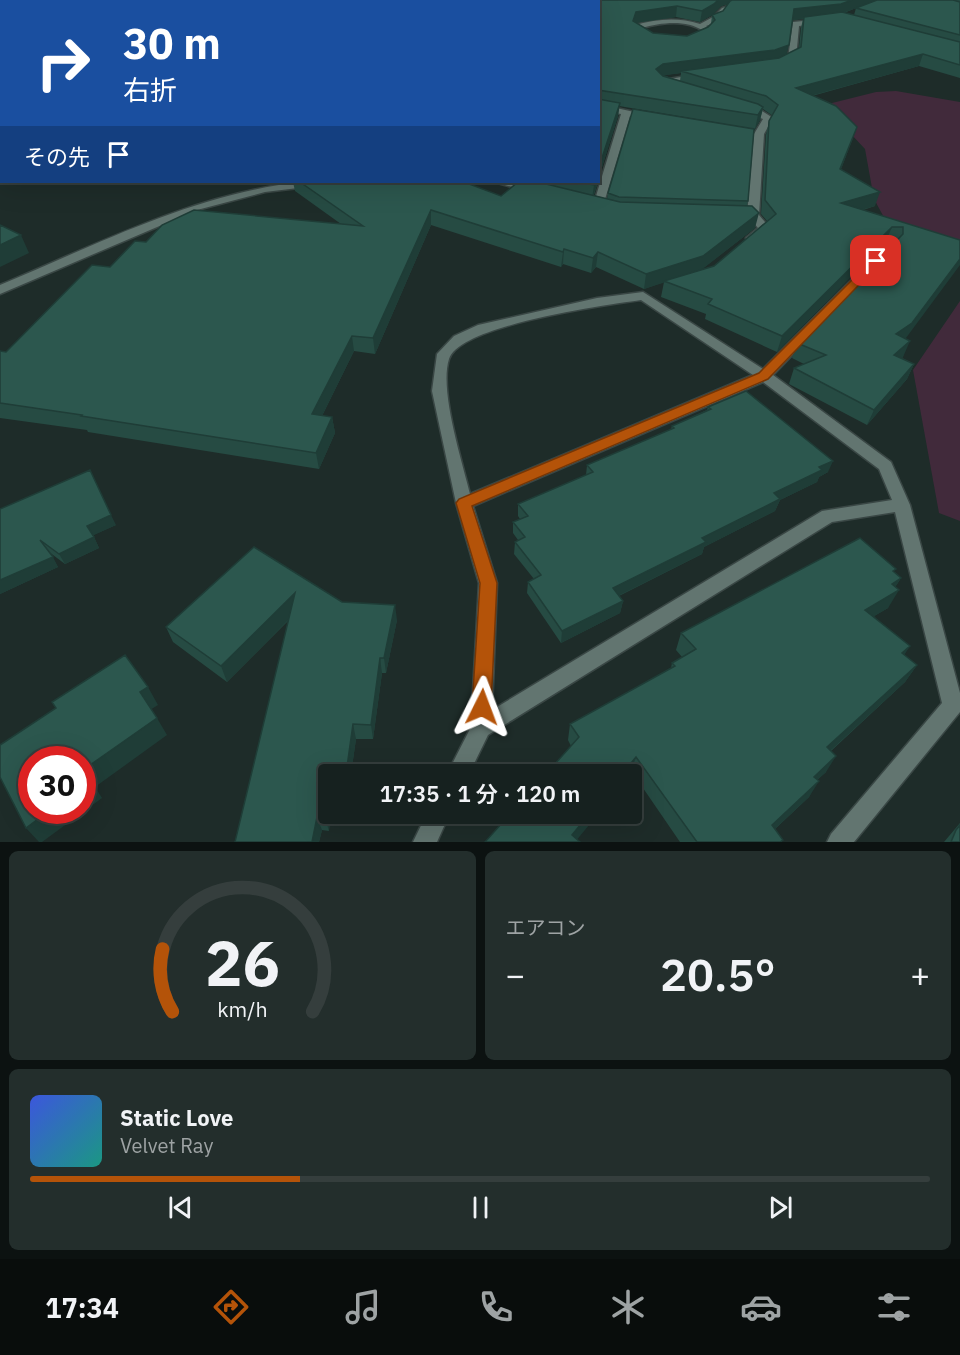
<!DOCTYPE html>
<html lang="ja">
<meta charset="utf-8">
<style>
:root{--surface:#16211f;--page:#232e2c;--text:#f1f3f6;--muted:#9ea3a4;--line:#353e3d;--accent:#b45309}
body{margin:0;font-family:"IBM Plex Sans","Noto Sans JP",sans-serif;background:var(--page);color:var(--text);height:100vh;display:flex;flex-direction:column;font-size:22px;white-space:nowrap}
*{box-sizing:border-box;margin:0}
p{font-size:20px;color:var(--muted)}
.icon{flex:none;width:33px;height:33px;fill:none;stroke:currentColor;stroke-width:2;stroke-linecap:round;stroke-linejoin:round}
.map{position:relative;height:842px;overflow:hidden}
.details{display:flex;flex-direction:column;gap:9px;padding:9px;background:#0c1211;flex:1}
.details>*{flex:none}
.hud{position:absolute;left:0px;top:0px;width:600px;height:183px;box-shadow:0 6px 24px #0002,0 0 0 2px var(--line);background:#1a4fa0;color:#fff;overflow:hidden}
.speed{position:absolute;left:18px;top:746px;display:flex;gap:12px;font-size:30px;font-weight:700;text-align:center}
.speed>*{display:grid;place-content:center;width:78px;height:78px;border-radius:50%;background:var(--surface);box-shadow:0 6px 24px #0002,0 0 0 2px var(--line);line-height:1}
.speed .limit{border:9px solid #d22;background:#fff;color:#111}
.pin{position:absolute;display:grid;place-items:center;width:51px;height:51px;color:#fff;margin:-26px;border-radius:12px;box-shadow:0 3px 9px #0006}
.me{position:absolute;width:66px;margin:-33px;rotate:3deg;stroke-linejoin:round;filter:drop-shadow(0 0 4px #0008)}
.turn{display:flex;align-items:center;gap:21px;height:126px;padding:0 24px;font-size:27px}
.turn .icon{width:78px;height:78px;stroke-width:2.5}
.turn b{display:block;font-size:42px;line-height:51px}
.then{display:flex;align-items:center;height:57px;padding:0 24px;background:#0003;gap:12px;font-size:22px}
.big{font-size:45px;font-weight:600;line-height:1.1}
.details .tile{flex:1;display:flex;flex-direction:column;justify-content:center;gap:9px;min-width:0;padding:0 21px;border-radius:9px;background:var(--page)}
.details .dial{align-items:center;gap:0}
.dial svg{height:156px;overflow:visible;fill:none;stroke:var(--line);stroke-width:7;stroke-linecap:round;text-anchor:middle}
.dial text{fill:var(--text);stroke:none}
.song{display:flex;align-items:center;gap:18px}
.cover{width:72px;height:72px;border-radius:9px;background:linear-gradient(135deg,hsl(230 70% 55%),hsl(170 70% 35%))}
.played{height:6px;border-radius:3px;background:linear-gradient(90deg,var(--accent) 30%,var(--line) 30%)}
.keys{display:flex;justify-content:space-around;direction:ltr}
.heat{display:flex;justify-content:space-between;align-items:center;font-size:33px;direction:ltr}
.details .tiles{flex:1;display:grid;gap:9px;grid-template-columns:1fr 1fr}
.tile:last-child{grid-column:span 2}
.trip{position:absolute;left:318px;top:764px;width:324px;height:60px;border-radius:6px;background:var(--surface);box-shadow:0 6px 24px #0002,0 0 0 2px var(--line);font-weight:600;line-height:60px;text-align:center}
.menu{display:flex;height:96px;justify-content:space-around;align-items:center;background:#090d0c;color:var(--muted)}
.menu .icon{width:42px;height:42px}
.menu .selected{color:var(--accent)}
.menu b{font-size:27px;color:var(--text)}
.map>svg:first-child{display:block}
</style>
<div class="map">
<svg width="960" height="842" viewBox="0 0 960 842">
<rect width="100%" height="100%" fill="#1e2c29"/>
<path fill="#412a3b" d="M896,91L960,102V252L886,221L874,199L865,149L837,119L828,104L876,92Z
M960,301V521L939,513L913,370Z"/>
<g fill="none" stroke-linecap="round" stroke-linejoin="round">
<path fill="#63455b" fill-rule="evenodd" d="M27,0H70L71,2H28Z
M154,0H194L153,2Z"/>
<defs>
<path id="minor" d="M748,0H758L726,10L719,21L706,26L711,30L708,37L699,43L692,41L703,31C686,19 660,23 642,28V32L653,39L649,41L634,33L635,25C657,19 678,17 700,24L713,17L722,8Z
M0,19H2V23H0Z
M824,19V23L799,26L796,59L785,65H779V61L788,58L793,22Z
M699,74H702V78L670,82L672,85L668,88L657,81Z
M598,104L657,117L652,120L630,116L603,206L598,209L593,206L621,114L598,110Z
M743,105L762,111L773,118L764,134L759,215L770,228L752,241L746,238L758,228L747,215L754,134L763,119L740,110L739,108Z
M301,182H328L323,185L265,192L197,210L0,294V285C98,244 194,194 301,182Z
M494,182H510L539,190L534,193Z
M892,242L896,243V247L773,375L891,462L910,505L960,693V712L854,842H827L831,834L942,703L895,512L832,522L488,735L469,774H447L471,727L479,583L456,503L432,391L437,354L454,336L478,325L597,298L643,292L763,369L888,243ZM641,300L753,375L470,494C462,461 439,390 449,359C460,325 606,305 641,300ZM763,382L879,469L892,500L822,511L492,710L497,583L473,506Z
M427,813H450L437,842H413Z"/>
</defs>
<use href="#minor" stroke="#3a4745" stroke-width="3"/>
<use href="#minor" fill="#627570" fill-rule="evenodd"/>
</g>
<path fill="#264b43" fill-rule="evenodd" d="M420,0H960V78L919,66L812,96L857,127L841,169L875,206L863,210L960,240L905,338L903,357L902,358L914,364L907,379L867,425L789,384L794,368L804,364L792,358L797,343L896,241H886L777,352L705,319L706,314L661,297L664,282L644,289L596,267L591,273L563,264L561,267L431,225L375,354L354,351L322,416L332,417L335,433L319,469L88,432L87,430L0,418V351L6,352L110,267L146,242L341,224L295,191L293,182H464L501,196L518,182H598L594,195L607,199L608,193L748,201L747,206L755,228L702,269L714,266L767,221L761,214L766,135L769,121L773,116L763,109L760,120L755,129L619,106L618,116L598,180V2ZM728,4L723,11L712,15L711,24L708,27L687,36L653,33L635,23L676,17L700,22L712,15L721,6ZM856,8L854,15L844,13ZM803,19L801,28L799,48L786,54L792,20ZM681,73L680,81L663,75Z
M708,407L828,472L819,477L817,482L780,500L775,511L704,547L702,554L619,596L623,601L620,613L561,643L527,593L528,582L534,579L514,554L515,542L518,540L513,533V522L520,519L518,516V504L586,475L587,465L671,429L672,426L707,410Z
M0,509L116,525L93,535L99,548L65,564L49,552L58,567L0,594Z
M894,573L901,578L895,587L888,608L874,616L904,655L917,665L905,682L831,751L826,772L817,780L809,797L775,829L782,842H680L632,772L630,774H546L571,746L568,740L570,724L671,668L672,663L682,657L676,650L681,633Z
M342,602L397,620L386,673H382L373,739H356L351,774H328L329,831L322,830L319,842H235L289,620L227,682L173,642L166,627Z
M960,823V842H944Z"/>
<path fill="#1f3d37" d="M718,0H740L721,6L712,15L700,22L702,11Z
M852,0H879L837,15L791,20L794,9Z
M677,6L676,17L634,23L633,21L636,12Z
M789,45L786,56L772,62L681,71V73L661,76L656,69L663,64Z
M923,54L919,66L792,101L796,88Z
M620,103L618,116L598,180V170Z
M763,107L760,120L755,129L758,115Z
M857,127L852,140L836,183L840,169Z
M0,133H2V148H0Z
M595,182H598L592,199L594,185Z
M880,192L875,206L836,217L841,203Z
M431,210V225L375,354L373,338Z
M759,213L755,228L700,271L644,289L646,274Z
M892,227L886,241L777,352L782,336Z
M21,235L29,253L0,267V245Z
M564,249L563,264L561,267L563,252Z
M598,252L596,267L591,273L593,258Z
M960,259V265L906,338L889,349L896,334Z
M352,336L354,351L315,430L312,414Z
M910,341L903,357L888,370L894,355Z
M914,364L907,379L867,425L874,410Z
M332,417L335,433L319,469L316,453Z
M833,461L828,472L819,477L817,482L780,500L775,511L704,547L702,554L610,600L613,588L702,538L774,493L819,467Z
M111,515L116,525L92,536L87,526Z
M94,537L99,548L65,564L59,554Z
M53,557L58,567L0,594V580Z
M901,578L891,594L899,590L888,608L856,627L865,610L892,584Z
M295,593L299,609L227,682L221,666Z
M623,601L620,613L561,643L562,631Z
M395,605L397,620L386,673L384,658Z
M910,646L899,663L902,653Z
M380,658L382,673L373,739L371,725Z
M917,665L905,682L817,763L827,747Z
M148,687L158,705L150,710L140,692Z
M157,718L167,735L95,787L102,798L42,842H39L26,828L50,810H82L83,770Z
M353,724L356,739L351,774H346Z
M836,756L826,772L804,792L814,777Z
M636,757L630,774H622Z
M819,781L809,797L763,840L772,825Z
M328,797V813H332L329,831L325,817Z
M590,813H599L575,842L572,835Z
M317,817L322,830L319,842H312Z"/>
<path fill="#2c574e" stroke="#1f3d37" stroke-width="1.5" d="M216,0H251L258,2H212Z
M393,0H398L403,2H388Z
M420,0H718L714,4L702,11L677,6L636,12L633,21L653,33L687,36L708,27L715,20L712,15L723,11L730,1L732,0H852L841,4L794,9L789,45L775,50L663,64L656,69L663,76L758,104L763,107L758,115L598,90V2H416Z
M877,0H953L960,2V35L856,8Z
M842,12L960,42V65L923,54L796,88L836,106L857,127L840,169L880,192L841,203L960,240V259L912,323L896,334L910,341L894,355L914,364L874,410L794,368L826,355L797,343L903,234V227H892L782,336L708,304L712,299L664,281L714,266L776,214L765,200L769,121L778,105L766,96L681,71L779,58L801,47L804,17Z
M2,31V133H0V32Z
M598,99L620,103L598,170Z
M633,109L754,129L748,201L619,197L608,193Z
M300,182H464L501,196L518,182H538L620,202L752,206L759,213L703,256L646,274L598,252L593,258L564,249L563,252L431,210L373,338L352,336L312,414L332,417L316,453L81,416L82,415L0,403V351L6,352L92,265L110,267L135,241L146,242L162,225L194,210L363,226Z
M578,182H595L594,185Z
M0,225L21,235L0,245Z
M746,391L833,461L819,467L822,470L774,493L780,499L702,538L706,542L613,588L623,601L562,631L528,582L541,575L515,542L525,537L513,522L528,516L518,504L593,472L587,465L674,428L672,426L711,409L708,407Z
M90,470L111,515L87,526L94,537L59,554L40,540L53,557L0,580V509Z
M860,538L896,569L893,571L901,578L892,584L899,590L865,610L910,646L902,653L917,665L827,747L836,756L814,777L819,781L772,825L783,840L780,842H697L636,757L622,774H546L579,737L570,724L675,666L672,663L696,649L681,633Z
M254,547L342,602L395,605L384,658H380L371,725L353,724L346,774H328V797L325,817H317L312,842H235L295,593L221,666L166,627Z
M125,655L148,687L140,692L157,718L83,770L89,782L82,787V759H32V810H50L26,828L0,777V745L56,708L52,702Z
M511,813H590L572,835L580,842H485Z
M960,825V842H951L956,830Z"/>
<path fill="#b45309" stroke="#753606" stroke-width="1.5" d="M876,258L882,261L880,263L768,379L472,506L497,583L491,707L488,713L482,716L475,713L472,707L480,583L456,503L459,499L759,373L873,259Z"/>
</svg>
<div class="speed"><div class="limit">30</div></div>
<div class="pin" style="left:876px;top:261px;background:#d93025"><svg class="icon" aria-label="arrive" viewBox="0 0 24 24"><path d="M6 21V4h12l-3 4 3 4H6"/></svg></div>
<svg class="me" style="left:482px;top:707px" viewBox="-20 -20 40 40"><path d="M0-17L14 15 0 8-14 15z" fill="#b45309" stroke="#fff" stroke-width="4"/></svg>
<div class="trip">17:35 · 1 分 · 120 m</div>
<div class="hud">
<div class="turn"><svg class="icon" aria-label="right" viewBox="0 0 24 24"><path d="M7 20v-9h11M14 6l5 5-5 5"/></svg><div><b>30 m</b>右折</div></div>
<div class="then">その先<svg class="icon" aria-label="arrive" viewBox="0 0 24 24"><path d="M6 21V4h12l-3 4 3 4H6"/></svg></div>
</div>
</div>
<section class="details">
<div class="tiles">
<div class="tile dial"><svg viewBox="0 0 100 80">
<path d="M14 69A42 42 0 1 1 86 69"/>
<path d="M14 69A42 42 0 0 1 9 37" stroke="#b45309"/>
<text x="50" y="56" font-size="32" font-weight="700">26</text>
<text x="50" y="72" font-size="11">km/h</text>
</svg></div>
<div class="tile"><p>エアコン</p>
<div class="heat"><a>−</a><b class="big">20.5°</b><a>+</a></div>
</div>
<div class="tile">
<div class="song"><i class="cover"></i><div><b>Static Love</b><p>Velvet Ray</p></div></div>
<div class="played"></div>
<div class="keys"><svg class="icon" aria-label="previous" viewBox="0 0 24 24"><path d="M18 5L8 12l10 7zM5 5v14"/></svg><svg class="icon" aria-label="pause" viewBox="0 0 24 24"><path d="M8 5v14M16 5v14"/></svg><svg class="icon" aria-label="next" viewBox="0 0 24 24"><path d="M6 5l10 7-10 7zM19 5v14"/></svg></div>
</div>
</div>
</section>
<nav class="menu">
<b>17:34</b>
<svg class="icon selected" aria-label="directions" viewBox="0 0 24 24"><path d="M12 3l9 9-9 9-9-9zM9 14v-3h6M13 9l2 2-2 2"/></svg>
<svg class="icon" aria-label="music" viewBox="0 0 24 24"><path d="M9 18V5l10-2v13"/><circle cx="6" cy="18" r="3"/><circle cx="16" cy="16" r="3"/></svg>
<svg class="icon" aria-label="phone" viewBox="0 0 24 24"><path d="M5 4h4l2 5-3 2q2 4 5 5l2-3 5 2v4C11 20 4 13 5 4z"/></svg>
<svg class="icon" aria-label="climate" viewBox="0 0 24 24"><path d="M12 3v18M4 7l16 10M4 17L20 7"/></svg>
<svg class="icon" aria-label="car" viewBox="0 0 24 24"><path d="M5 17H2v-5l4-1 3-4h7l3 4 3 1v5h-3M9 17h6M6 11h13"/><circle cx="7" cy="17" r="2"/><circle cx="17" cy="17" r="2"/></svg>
<svg class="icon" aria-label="filters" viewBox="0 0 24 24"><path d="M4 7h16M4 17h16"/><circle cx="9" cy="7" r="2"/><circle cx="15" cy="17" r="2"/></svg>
</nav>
